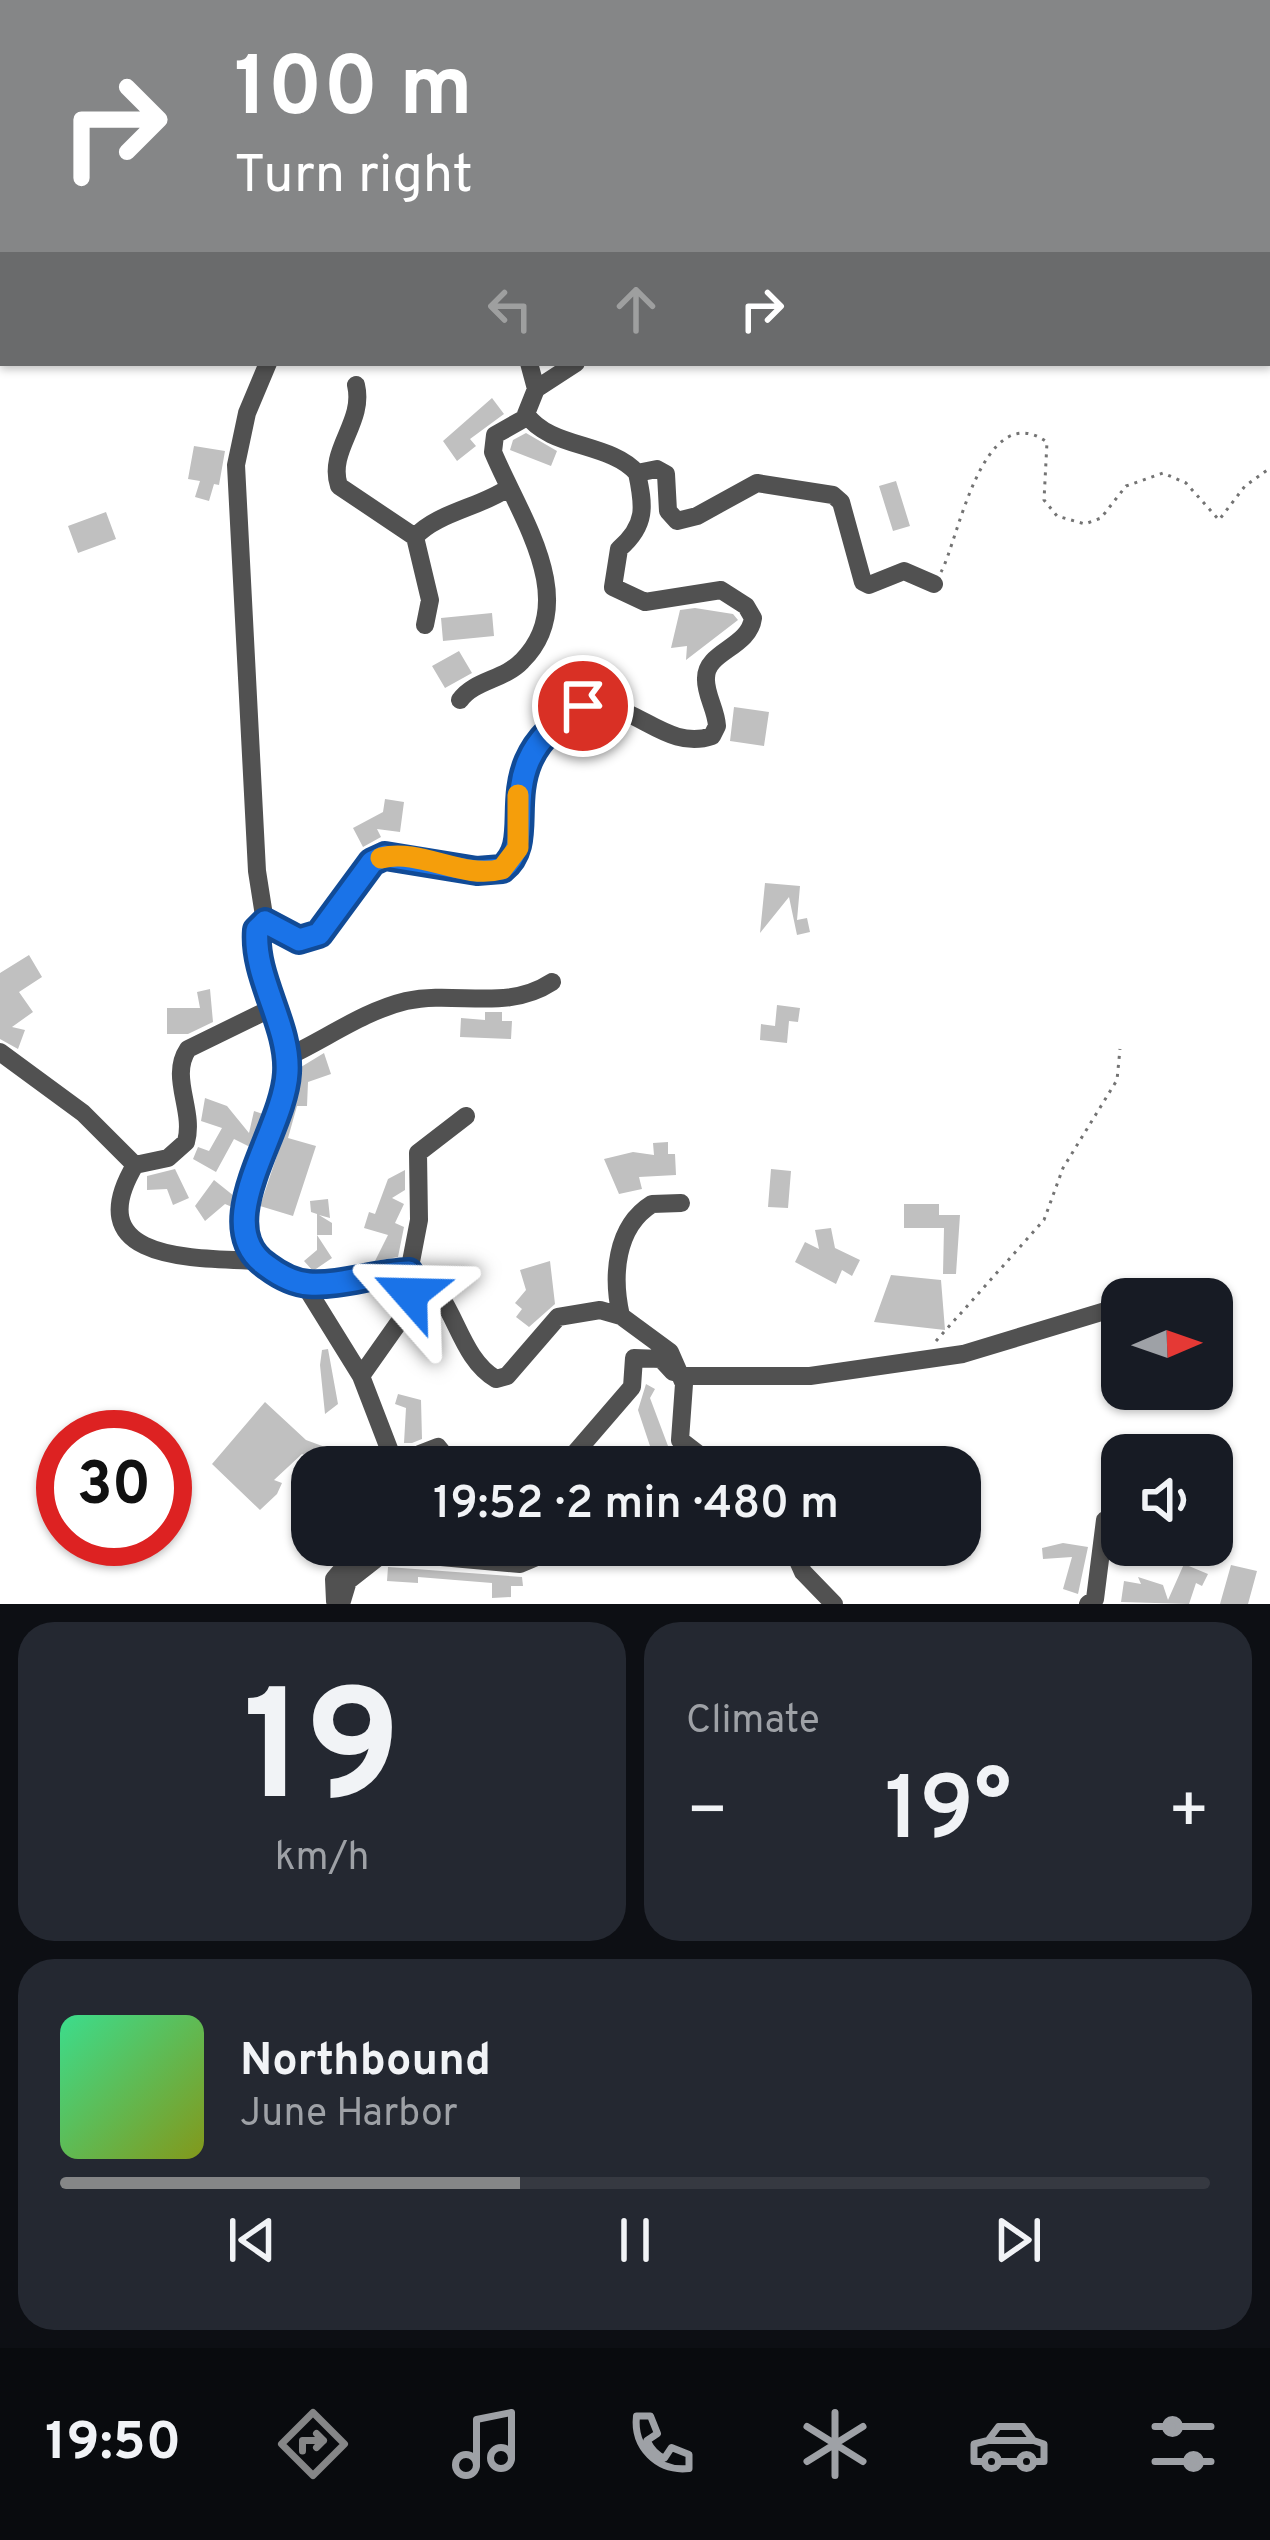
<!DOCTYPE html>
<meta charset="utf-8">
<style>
:root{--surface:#171b24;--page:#242831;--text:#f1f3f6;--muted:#9ea1a6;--line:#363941;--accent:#858687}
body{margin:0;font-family:Overpass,sans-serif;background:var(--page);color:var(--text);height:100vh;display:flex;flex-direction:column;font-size:45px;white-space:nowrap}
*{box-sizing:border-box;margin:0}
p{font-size:39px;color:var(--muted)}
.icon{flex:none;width:66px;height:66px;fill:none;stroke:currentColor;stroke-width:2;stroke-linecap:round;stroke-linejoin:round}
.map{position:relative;height:1604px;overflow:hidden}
.panel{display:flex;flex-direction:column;gap:18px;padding:18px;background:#0d0f14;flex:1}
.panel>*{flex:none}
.guide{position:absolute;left:0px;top:0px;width:1272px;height:366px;box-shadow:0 3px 9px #0004;background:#858687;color:#fff;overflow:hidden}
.needle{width:78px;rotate:88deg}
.fabs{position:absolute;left:1101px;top:1278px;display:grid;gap:24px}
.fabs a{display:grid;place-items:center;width:132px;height:132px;border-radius:24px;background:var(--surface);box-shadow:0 3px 9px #0004;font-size:60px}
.speed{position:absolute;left:36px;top:1410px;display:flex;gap:24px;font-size:60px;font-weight:700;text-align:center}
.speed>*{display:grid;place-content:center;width:156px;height:156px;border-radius:50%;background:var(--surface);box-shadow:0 3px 9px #0004;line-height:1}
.speed .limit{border:18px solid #d22;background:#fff;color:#111}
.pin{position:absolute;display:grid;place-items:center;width:102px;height:102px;color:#fff;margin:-51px;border:6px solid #fff;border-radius:50%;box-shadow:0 3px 12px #0007}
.me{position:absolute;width:132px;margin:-66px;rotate:295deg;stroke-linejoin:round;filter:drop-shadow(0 0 9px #0008)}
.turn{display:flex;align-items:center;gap:42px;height:252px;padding:0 36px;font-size:54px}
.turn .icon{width:156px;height:156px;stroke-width:2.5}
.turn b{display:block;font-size:84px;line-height:102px}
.lanes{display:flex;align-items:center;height:114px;padding:0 36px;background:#0003;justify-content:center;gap:60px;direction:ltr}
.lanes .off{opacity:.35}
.big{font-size:90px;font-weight:600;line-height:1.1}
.panel .card{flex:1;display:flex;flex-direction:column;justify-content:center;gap:18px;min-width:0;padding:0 42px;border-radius:36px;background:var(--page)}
.panel .dial{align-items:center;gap:0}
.dial b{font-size:156px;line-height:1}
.song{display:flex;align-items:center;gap:36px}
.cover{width:144px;height:144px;border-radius:18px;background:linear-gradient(135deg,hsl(150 70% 55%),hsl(70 70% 35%))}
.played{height:12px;border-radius:6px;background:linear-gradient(90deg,var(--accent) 40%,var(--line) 40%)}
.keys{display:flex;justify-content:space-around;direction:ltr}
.heat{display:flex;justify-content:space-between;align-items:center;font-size:66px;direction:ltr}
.panel .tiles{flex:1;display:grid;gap:18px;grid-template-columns:1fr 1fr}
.card:last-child{grid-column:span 2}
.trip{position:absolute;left:291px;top:1446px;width:690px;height:120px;border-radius:36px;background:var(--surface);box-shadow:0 3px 9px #0004;font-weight:600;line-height:120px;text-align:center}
.tabs{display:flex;height:192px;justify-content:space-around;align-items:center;background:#090b0e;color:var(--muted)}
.tabs .icon{width:84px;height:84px}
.tabs .active{color:var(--accent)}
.tabs b{font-size:54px;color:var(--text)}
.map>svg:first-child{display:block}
</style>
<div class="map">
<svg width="1270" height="1604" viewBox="0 0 1270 1604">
<rect width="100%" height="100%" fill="#fff"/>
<path fill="#c0c0c0" d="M492,398L504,414L470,439L476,446L457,461L443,441Z
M526,433L557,451L551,466L510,450L513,440Z
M194,446L225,451L219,485L214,484L209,501L195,497L200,481L188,479Z
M896,481L910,526L893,531L879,486Z
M106,512L116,539L78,553L68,526Z
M695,608L733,614L738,620L686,660L687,646L671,648L680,610Z
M492,613L494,636L443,641L441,618Z
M459,651L472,673L445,688L432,666Z
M734,707L769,712L764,746L730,741Z
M385,799L404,802L400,832L377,829L381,837L363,847L353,828L383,812Z
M765,883L800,886L797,920L807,918L810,932L797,935L789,897L760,933Z
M29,955L42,977L19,992L33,1012L12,1027L25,1030L18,1049L0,1039V973Z
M210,989L213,1022L188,1034H167V1008H200L197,992Z
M777,1005L800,1008L798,1022L789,1021L787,1043L760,1040L761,1024L775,1026Z
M485,1012H502V1021H512L511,1039L460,1037L461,1018L485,1020Z
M324,1053L331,1074L308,1082L307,1106H297L288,1138L316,1146L293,1216L260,1206L295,1102L301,1067Z
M205,1098L227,1106L249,1133L254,1111L263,1114L250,1147L234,1139L216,1172L193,1159L198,1147L209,1151L222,1128L201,1121Z
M668,1142V1154H675L676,1175L639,1177L642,1189L619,1194L604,1159L633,1152L654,1155L653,1143Z
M175,1169L189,1198L173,1205L167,1189L147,1190V1176Z
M771,1169L791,1171L788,1208L768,1207Z
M405,1170V1190L392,1198L404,1204L395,1223L404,1227L398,1257L375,1261L388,1235L364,1228L369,1212L375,1214L388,1179Z
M214,1180L234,1196L232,1207L225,1204L205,1221L195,1206Z
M328,1199L330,1218L319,1215L332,1223V1235H317L332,1258L313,1271L304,1261L317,1250V1214L311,1212L310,1201Z
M904,1204H939V1215H960L956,1274H943L944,1228H904Z
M831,1228L835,1248L860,1260L852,1276L842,1270L836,1284L795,1262L805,1242L819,1249L815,1230Z
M550,1261L555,1304L529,1327L516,1317L522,1309L515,1303L526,1290L520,1270Z
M891,1275L941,1280L945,1330L874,1322Z
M328,1349L338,1404L325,1414L320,1365L322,1350Z
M646,1384L655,1389L650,1398L668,1446L679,1457L656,1464L638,1410Z
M398,1394L421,1400L422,1439L412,1443H404L406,1408L395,1404Z
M265,1402L306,1440L379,1467H329L302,1454L274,1480L282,1483L277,1494L260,1510L212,1464Z
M1063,1543L1088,1547L1078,1594L1063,1589L1072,1557L1043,1559L1042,1548Z
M1184,1564L1208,1574L1202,1586L1196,1583L1189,1604L1121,1602L1124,1581L1141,1584L1138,1577L1163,1585L1168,1600Z
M1231,1565L1257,1571L1248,1604H1220Z
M388,1567L522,1577L523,1586H511V1597L492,1598V1583L418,1577V1583L387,1581Z"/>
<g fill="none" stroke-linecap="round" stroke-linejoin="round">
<path stroke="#737373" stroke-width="3" stroke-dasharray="3 6" stroke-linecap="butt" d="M941,572C958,542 982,396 1047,442L1044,500L1057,516L1085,524L1101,518L1126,486L1163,473L1186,483L1219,520L1245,486L1270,468
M936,1341L1044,1220L1063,1168L1117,1080L1120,1049"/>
<path stroke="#515151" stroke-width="18" d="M664,0L665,3
M141,3L145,0
M529,363L536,389
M576,363L536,389L526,414C550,449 610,442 637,473C644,506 647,525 619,549L613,587L645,602L721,590L746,606L753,618C749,648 706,651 706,678C705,694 716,709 717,726L712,736C658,755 622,679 566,716C551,725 536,739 528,756C512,790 533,845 502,869L477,871L385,856L372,863L310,940L265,922L256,940C267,981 291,1033 287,1076C282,1131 210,1226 264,1265C276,1273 291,1282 306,1284C343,1288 380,1267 417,1273C456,1296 456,1355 496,1379L507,1376L558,1317L600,1310L621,1316L670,1352L684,1384L680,1440L715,1467
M356,385C365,423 327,450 339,486L415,537
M637,473L657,469L666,474L668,511L677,521L697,516L757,483L833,495L841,502L863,582L869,585L904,571L934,584
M425,625L430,600L415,537C436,513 481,507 508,488
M460,700C474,680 504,680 522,661C582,601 519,515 493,452L495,435L527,417
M265,922L257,871L236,465L247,413L268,363
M0,1052L83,1113L135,1165
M287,1057C326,1039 364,1011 406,1001C457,990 506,1012 552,982
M259,1261C197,1258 77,1263 135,1165L168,1158L186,1142C195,1110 169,1077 188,1049L274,1007
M304,1284L361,1376L396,1467
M621,1316C612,1277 615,1227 652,1204L681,1203
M361,1376L409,1308V1272L419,1220L418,1153L466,1116
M683,1376H810L963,1354L1115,1308
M411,1467L420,1454L438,1447L454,1467
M563,1467L632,1387L634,1358L661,1359L673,1372
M791,1545L803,1572L834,1604
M335,1601L334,1579L363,1545
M341,1604L348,1581L385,1552L520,1564L565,1545
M1088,1604L1095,1599L1105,1520"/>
</g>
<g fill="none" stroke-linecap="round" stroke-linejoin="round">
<defs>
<path id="route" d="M410,1294L409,1272C375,1273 342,1286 309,1284C294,1283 279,1275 267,1266C207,1225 284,1132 287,1073C290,1025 253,978 257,930L265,922L299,940L319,934L372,862L385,856L477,871L502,869C545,836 481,764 583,706"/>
</defs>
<use href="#route" stroke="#114b97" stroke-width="30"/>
<use href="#route" stroke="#1a73e8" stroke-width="21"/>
<path stroke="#f59e0b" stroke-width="21" d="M381,858C421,848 462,880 502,869L518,848V795"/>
</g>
</svg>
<div class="fabs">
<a><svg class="needle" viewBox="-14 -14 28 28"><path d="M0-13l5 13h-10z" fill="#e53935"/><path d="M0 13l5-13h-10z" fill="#9ea1a6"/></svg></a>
<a><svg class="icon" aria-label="sound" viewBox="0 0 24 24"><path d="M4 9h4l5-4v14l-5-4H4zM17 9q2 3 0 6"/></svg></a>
</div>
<div class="speed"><div class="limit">30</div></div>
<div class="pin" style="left:583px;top:706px;background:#d93025"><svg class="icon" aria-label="arrive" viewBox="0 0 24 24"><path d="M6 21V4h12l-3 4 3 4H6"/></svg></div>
<svg class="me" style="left:410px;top:1294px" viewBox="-20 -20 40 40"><path d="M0-17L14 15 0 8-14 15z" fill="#1a73e8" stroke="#fff" stroke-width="4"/></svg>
<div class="trip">19:52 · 2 min · 480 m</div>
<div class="guide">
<div class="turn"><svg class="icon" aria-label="right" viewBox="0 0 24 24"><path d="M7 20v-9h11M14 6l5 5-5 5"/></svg><div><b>100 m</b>Turn right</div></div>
<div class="lanes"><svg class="icon off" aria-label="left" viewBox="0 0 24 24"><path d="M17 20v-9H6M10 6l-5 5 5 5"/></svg><svg class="icon off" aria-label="ahead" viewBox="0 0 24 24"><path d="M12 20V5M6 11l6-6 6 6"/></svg><svg class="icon" aria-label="right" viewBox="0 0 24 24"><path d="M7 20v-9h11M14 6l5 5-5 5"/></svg></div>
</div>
</div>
<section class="panel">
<div class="tiles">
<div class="card dial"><b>19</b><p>km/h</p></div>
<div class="card"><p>Climate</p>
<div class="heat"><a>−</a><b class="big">19°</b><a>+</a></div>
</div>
<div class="card">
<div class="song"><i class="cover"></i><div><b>Northbound</b><p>June Harbor</p></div></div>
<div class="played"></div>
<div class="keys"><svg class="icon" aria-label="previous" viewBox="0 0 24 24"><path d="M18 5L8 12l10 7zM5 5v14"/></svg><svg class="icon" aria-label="pause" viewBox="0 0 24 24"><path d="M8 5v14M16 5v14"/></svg><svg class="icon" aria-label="next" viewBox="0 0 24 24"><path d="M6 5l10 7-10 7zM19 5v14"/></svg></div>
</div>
</div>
</section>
<nav class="tabs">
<b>19:50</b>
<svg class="icon active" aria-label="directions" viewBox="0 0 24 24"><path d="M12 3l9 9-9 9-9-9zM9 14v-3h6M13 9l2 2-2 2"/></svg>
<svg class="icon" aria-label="music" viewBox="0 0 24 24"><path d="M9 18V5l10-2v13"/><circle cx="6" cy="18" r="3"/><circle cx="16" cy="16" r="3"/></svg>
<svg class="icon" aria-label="phone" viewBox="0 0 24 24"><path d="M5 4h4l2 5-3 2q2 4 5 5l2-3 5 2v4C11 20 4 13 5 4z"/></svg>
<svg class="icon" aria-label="climate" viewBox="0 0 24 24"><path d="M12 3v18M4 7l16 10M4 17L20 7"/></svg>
<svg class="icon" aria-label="car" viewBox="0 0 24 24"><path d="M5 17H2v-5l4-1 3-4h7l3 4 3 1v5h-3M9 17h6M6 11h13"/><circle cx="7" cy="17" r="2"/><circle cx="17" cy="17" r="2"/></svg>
<svg class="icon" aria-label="filters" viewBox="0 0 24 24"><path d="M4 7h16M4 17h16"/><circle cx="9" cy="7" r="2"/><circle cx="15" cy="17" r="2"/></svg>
</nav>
